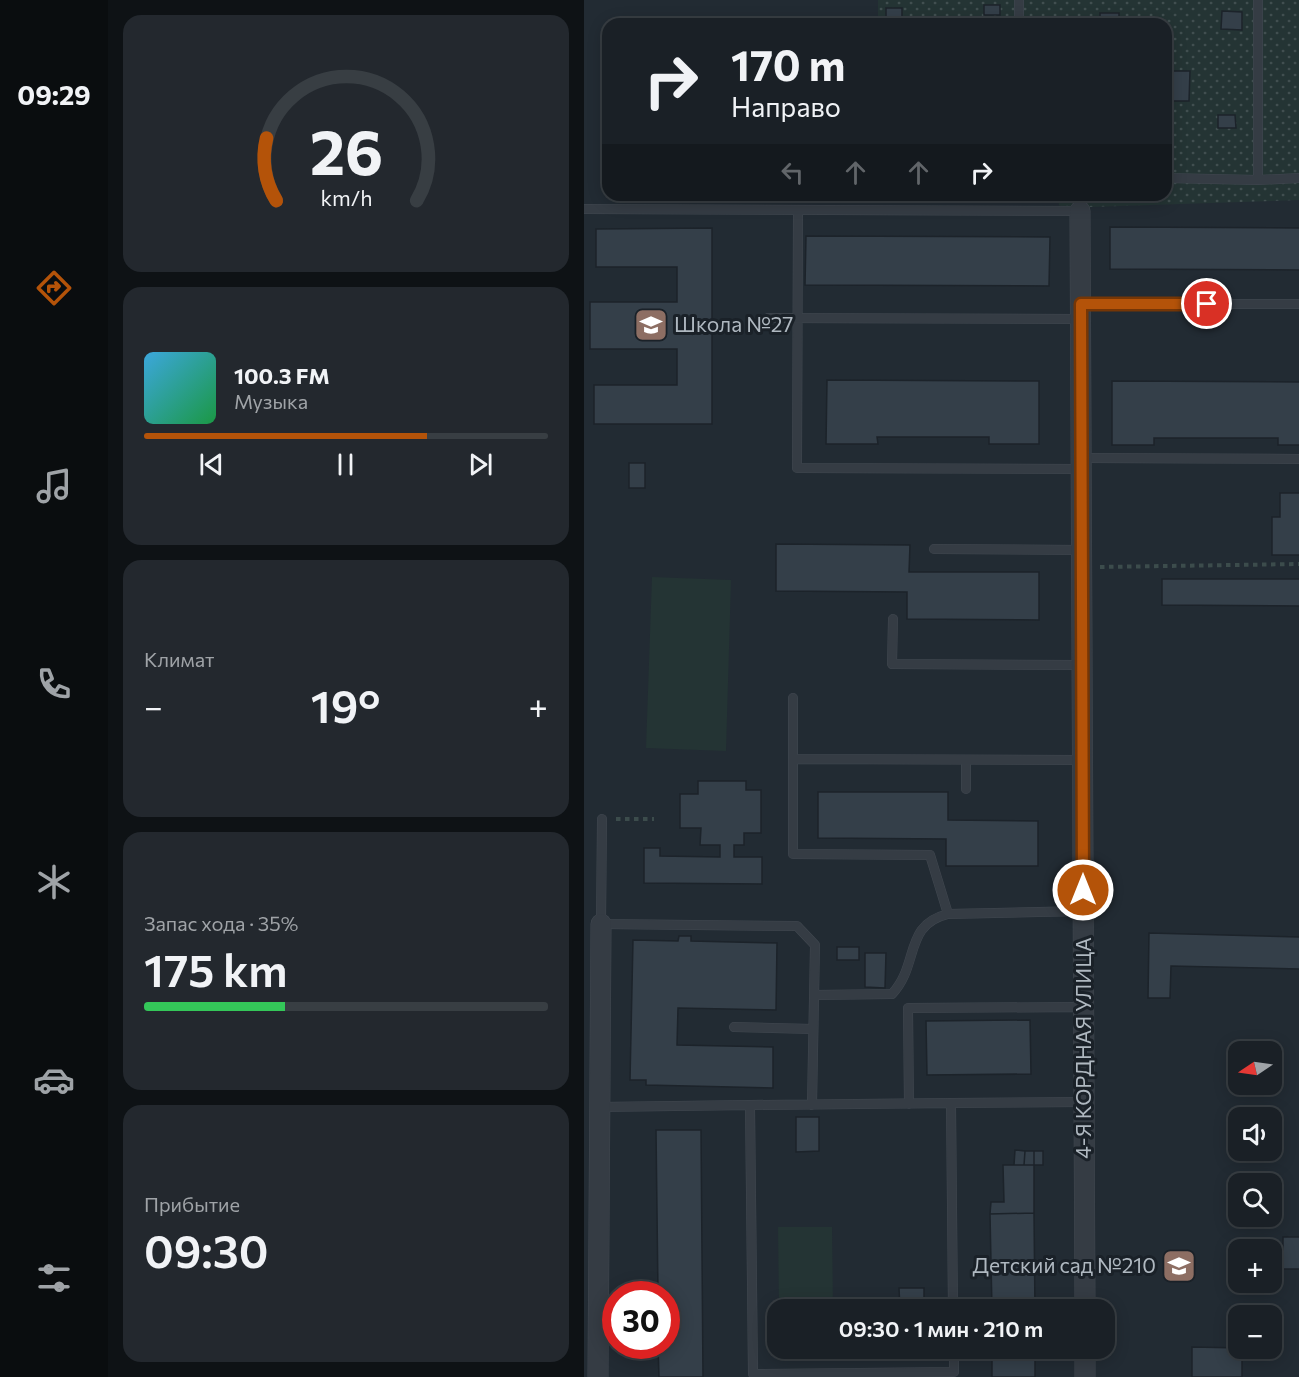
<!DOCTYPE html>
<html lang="ru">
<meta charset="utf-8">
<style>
:root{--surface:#1a2026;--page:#23282e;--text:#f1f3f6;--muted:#9fa3a7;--line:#383e43;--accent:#b45309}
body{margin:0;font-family:Commissioner,sans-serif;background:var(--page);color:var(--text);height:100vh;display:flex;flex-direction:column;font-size:22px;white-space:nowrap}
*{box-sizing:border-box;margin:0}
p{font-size:20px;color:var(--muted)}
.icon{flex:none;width:33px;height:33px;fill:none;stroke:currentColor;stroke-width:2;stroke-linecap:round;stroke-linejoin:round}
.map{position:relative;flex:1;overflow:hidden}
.drawer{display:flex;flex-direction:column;gap:15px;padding:15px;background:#0e1215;width:476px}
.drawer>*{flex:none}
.top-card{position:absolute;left:18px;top:18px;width:570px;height:183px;border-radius:18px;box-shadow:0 3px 15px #0003,0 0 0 2px var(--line);background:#1a2026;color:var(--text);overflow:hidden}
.needle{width:39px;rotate:257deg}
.tools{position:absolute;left:644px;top:1041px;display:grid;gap:12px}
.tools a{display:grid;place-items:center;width:54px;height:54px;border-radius:12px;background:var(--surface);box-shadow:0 3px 15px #0003,0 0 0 2px var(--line);font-size:30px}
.speed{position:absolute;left:18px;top:1281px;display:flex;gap:12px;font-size:30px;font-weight:700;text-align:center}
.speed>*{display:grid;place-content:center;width:78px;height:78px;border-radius:50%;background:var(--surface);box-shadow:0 3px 15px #0003,0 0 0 2px var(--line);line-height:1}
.speed .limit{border:9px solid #d22;background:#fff;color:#111}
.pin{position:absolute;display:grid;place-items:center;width:51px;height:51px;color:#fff;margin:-26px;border:3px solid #fff;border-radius:50%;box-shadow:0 2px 6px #0007}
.me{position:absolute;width:66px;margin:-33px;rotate:0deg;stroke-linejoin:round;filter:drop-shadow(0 0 4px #0008)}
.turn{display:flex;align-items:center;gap:21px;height:126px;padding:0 30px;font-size:27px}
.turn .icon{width:78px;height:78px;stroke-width:2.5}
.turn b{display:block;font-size:42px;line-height:51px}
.lanes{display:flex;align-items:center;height:57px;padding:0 30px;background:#0003;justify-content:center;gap:30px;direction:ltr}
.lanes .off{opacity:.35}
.big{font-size:45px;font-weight:600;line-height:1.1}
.drawer .card{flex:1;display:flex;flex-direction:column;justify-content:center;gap:9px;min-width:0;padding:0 21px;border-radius:18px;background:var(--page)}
.drawer .dial{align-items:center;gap:0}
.dial svg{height:156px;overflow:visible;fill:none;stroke:var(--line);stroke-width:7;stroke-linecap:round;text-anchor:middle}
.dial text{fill:var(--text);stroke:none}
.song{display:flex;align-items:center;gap:18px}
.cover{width:72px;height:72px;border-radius:9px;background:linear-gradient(135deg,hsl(200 70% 55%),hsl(140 70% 35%))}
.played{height:6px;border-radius:3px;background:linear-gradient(90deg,var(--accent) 70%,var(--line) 70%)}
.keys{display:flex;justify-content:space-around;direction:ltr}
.heat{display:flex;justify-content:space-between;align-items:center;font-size:33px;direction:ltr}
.charge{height:9px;border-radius:4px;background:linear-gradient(90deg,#34c759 35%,var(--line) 0)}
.trip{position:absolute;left:183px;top:1299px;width:348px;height:60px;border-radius:18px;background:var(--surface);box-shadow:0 3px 15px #0003,0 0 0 2px var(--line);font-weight:600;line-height:60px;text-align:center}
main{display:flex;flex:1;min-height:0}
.tab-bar{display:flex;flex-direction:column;width:108px;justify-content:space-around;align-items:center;background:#0a0d0f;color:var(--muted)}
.tab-bar .icon{width:42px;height:42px}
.tab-bar .on{color:var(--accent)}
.tab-bar b{font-size:27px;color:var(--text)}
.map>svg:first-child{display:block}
</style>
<main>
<nav class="tab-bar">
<b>09:29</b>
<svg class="icon on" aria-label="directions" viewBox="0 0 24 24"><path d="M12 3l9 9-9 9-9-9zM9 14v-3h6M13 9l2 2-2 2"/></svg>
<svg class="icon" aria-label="music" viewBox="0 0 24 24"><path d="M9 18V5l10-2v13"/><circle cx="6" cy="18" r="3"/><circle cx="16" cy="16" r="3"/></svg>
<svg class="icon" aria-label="phone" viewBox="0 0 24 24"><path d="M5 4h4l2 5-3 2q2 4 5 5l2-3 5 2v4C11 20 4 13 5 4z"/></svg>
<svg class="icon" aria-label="climate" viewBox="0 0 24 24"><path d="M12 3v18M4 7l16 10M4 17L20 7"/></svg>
<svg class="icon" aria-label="car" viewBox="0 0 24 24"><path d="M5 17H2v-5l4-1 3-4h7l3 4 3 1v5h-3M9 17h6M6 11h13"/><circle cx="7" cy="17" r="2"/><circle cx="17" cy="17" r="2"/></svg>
<svg class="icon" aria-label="filters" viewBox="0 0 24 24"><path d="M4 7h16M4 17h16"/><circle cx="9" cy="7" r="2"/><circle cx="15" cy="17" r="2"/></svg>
</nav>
<section class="drawer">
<div class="card dial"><svg viewBox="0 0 100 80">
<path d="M14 69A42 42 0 1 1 86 69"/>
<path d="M14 69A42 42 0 0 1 9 37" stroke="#b45309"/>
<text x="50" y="56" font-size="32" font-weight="700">26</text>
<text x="50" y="72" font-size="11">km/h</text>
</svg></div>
<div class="card">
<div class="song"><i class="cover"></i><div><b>100.3 FM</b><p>Музыка</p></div></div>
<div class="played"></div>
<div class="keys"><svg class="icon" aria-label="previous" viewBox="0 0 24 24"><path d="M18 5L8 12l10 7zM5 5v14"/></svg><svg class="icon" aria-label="pause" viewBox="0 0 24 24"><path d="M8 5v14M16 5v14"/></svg><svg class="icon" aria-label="next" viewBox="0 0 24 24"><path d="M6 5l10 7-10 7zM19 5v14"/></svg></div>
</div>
<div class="card"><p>Климат</p>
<div class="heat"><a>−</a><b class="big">19°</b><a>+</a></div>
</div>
<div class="card"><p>Запас хода · 35%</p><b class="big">175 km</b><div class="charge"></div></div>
<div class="card"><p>Прибытие</p><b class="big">09:30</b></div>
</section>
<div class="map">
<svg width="716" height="1377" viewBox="0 0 716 1377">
<defs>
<pattern id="garden-dots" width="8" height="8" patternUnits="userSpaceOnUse" patternTransform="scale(1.5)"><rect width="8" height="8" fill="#243434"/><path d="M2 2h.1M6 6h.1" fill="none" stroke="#414f50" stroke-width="1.8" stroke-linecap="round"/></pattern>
</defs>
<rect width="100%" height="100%" fill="#222b33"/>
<path fill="url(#garden-dots)" d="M294,0H715V200L476,208L473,197L380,195H582V24H294Z"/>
<path fill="#243434" d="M68,577L147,580L142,751L62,748Z
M194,1227H248L249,1309H195Z"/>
<path fill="#343f49" stroke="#1c232a" stroke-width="1.5" d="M400,5H416V15H400Z
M302,8H318V24H302Z
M638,11L658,12V30L637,29Z
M516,13H535V24H516Z
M582,71H606L605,101H582Z
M634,115H651L652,128H634Z
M526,227L716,228V270L526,269Z
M128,228V424H10V385H93V349H6V302H93V267H12V229Z
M222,236L466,237L465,286L221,285Z
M243,380L455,381V444H405V437H293L294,444H242Z
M528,381L716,382V445H694V438H570V445H528Z
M45,463H61V488H45Z
M696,493H716V555H688V517H696Z
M192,544L326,545L325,572H455V620L323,619V592L192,591Z
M578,579H716V606L578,605Z
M114,781H162V790H177V833H160V845H150V857H178V884L60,883V848H76V856L136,857V845H116L117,828H96V794H114Z
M234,792H364V820L454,821V866H362V839L234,838Z
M565,933L716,937V969L587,966L586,998H564Z
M95,936H107V941L193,943L192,1010L94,1008L93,1045L189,1047V1088L62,1085V1080H46L49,940L94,941Z
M253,947H275V960H253Z
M281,953H302L301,988L281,987Z
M446,1020L447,1074L343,1075L342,1021Z
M212,1117H235V1151L212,1152Z
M72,1130H117L119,1377H75L74,1346H82V1294H74Z
M431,1150L441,1151L440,1165H430Z
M441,1151H450V1165H440Z
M450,1151H459V1165H450Z
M419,1165H450V1213L406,1214L407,1202H420Z
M450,1213L451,1310H408L406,1214Z
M699,1237H716V1269H699Z
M315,1288H340V1310H316Z
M608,1347L658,1348V1377H608Z
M408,1348H451V1377H408Z"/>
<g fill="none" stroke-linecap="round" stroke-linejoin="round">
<defs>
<path id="service" d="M674,0V180
M435,24V0
M582,178L674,180L716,178
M0,209L496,211L495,195
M214,210L213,468L497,469
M497,304H716
M184,318L497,319
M497,458L716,459
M350,549L498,550
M309,619L308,664L498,665
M209,698V854L346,855L364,914
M209,759L498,760
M382,789V760
M18,819L17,924L213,926L231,945L228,1105
M230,995L308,994C336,964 319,925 364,914L499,911
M150,1027L229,1029
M325,1104L324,1008L499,1007V1009
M166,1105L367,1103
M15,1107L166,1105L169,1374L370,1372V1348
M369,1310L367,1103L500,1102"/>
<path id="minor" d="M496,211L501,1310
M501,1348V1377
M14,1377L17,924"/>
</defs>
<use href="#service" stroke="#414850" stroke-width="10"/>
<use href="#minor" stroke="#414850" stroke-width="21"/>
<path stroke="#3c4c4c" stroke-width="4" stroke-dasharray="4.5 4.5" stroke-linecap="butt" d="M516,567L716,564
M32,819H70"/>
<use href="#service" stroke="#353c44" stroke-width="9"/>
<use href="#minor" stroke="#353c44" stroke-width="20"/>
</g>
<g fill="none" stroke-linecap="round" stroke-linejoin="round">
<defs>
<path id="route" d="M499,890L497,304H623"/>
</defs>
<use href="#route" stroke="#753606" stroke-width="15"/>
<use href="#route" stroke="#b45309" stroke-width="10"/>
</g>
<defs>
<symbol id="school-square" viewBox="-11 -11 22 22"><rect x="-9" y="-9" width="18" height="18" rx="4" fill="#8d6e63" stroke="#1a2128"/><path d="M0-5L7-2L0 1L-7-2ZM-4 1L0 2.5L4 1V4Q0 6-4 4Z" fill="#fff"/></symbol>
</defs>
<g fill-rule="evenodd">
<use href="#school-square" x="48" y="306" width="38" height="38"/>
<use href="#school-square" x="576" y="1247" width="38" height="38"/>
</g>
<g text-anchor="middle" stroke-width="6" stroke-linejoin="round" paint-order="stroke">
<g font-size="21" fill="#afb8c0" stroke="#1a2128" text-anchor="start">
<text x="90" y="332">Школа №27</text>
<text x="572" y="1273" text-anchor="end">Детский сад №210</text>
</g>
<g font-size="21" fill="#afb8c0" stroke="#1a2128">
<text transform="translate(500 1048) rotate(-90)" y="7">4-Я КОРДНАЯ УЛИЦА</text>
</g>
</g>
</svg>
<div class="tools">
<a><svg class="needle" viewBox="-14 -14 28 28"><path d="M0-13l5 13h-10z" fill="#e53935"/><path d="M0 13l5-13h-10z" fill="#9fa3a7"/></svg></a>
<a><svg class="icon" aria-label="sound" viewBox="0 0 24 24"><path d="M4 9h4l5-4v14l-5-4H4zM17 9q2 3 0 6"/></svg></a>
<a><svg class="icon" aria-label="search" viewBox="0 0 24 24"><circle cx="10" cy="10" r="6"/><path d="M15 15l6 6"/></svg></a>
<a>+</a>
<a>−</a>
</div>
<div class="speed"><div class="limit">30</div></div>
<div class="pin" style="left:623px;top:304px;background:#d93025"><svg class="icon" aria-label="arrive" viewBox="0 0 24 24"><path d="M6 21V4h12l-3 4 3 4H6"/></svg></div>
<svg class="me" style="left:499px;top:890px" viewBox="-20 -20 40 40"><circle r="17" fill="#b45309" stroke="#fff" stroke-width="3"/><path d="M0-11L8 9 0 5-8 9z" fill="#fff"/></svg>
<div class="trip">09:30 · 1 мин · 210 m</div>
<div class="top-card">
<div class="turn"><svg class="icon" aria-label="right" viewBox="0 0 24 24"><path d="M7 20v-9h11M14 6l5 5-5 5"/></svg><div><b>170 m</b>Направо</div></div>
<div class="lanes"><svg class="icon off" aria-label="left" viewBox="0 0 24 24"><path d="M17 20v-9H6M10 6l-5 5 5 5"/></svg><svg class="icon off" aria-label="ahead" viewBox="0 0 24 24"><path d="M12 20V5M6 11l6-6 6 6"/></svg><svg class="icon off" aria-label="ahead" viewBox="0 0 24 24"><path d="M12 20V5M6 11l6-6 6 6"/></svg><svg class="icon" aria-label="right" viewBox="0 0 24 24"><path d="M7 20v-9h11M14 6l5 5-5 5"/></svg></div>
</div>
</div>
</main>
